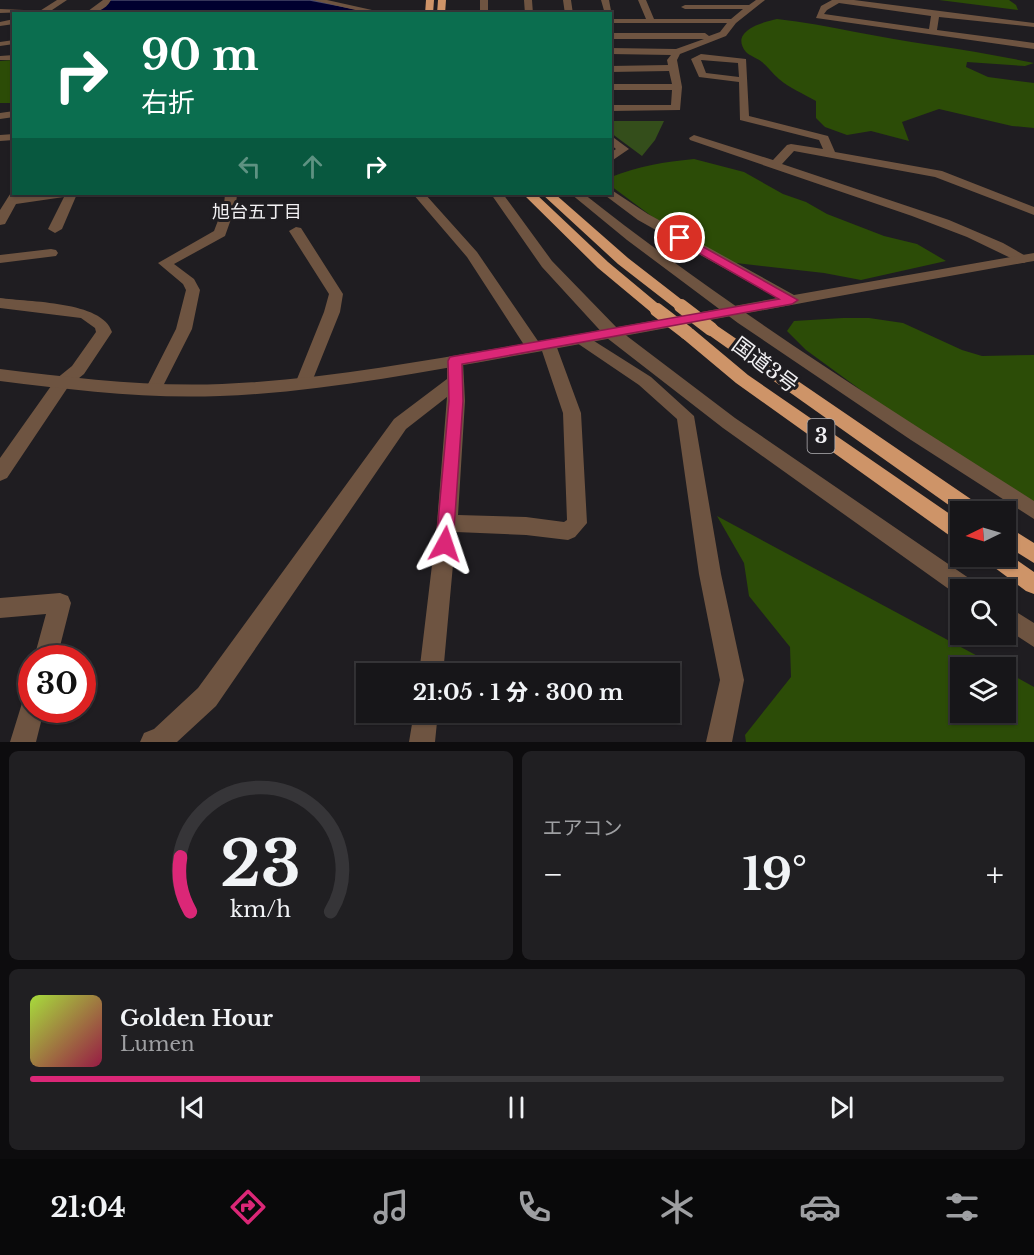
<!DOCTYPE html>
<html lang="ja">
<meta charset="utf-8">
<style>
:root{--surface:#171619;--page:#201f22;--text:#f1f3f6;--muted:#9e9fa2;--line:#363538;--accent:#db2777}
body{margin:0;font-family:"Libre Baskerville","Noto Sans JP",serif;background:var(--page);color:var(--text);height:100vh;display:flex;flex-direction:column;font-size:22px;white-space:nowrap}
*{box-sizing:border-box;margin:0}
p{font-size:20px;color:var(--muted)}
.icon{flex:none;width:33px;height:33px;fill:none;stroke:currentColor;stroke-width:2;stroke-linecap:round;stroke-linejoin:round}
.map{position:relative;height:742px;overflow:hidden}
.panel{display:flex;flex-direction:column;gap:9px;padding:9px;background:#0d0c0e;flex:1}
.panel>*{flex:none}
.guide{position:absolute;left:12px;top:12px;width:600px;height:183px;border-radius:0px;box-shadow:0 2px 4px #0004,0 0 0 2px var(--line);background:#0b6e4f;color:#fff;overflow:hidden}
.needle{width:39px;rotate:265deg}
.buttons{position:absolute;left:950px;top:501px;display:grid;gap:12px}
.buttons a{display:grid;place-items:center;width:66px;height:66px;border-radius:0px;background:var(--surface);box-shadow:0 2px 4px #0004,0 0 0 2px var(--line);font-size:30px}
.speed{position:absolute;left:18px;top:645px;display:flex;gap:12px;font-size:30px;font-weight:700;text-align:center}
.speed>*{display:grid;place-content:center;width:78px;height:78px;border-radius:50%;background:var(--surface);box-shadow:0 2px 4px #0004,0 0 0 2px var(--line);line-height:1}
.speed .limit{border:9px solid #d22;background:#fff;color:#111}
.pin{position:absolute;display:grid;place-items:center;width:51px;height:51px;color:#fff;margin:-26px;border:3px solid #fff;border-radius:50%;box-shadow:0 2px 6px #0007}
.me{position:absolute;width:66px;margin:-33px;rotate:5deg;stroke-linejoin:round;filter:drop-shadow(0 0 4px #0008)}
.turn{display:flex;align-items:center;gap:21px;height:126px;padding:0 30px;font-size:27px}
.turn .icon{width:78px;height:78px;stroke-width:2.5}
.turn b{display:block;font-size:42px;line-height:51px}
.lanes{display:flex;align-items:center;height:57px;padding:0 30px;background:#0003;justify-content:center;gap:30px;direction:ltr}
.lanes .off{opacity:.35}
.big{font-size:45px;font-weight:800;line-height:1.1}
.panel .card{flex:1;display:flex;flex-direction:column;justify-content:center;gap:9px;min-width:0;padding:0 21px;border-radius:9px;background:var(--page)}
.panel .dial{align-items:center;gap:0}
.dial svg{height:156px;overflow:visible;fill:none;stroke:var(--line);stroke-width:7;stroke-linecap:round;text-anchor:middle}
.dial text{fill:var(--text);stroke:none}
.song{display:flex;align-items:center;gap:18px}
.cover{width:72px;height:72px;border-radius:9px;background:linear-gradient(135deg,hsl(80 70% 55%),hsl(340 70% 35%))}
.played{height:6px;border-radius:3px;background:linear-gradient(90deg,var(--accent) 40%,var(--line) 40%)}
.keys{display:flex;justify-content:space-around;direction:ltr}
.heat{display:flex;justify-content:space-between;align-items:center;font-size:33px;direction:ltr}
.panel .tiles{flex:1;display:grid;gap:9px;grid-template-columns:1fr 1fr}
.card:last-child{grid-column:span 2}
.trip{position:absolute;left:356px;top:663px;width:324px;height:60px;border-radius:0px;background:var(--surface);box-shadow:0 2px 4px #0004,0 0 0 2px var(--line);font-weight:800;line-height:60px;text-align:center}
.tab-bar{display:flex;height:96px;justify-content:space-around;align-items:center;background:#09090a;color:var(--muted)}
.tab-bar .icon{width:42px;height:42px}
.tab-bar .current{color:var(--accent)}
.tab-bar b{font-size:27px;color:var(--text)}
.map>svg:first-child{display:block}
</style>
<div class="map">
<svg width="1034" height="742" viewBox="0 0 1034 742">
<rect width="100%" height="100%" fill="#1f1d21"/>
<path fill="#344e1b" d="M610,121H664L655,140L642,156L611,133Z"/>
<path fill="#2c4c07" d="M939,0H1009L1016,5L1018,10Z
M777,19C829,25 879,38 931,45C965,50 1000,56 1034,63L1025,66L967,62L966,67L988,77L1034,83V128L1012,126L939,109L902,122L909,141L871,131L847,135L825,127L816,118V101C804,94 789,88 779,79C773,74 768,67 762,62C757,58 750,56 746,52C729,31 763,22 777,19Z
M13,60V103H0V61Z
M694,159L744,172L783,194L806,202L827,214L884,236L917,244L946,261L861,280L824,273L736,263L658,221L611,186V177C639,166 664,162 694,159Z
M843,318H869L903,323L962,350L982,356L1034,355V502L895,415L806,350L787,331L794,321Z
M717,516L998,667L960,668V712H1005V671L1034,687V742H746L745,735L791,677L790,647L749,596L744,563Z"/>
<path fill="#00002f" stroke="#48486a" stroke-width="1.5" d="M110,0H310L378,13L91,14L101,8Z"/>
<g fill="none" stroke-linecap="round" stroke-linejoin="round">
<path fill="#6e5441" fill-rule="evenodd" d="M103,0H111C106,10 94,14 84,14Z
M312,0H327L390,14H373Z
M14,40V44L0,46V42Z
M14,55V60H0V56Z"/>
<path fill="#6e5441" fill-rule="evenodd" d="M57,0H67L46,14H35Z
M480,0H488V14H480Z
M563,0H571L573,14H565Z
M601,0H609L612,16L605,14Z
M638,0H646L654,19H731L743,9H685L681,7L685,5H749L756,0H765L736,23L726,36L680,54L677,60L682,87L680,110L610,111V105H671L672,90H610V84H672L669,71L610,72V66L668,65L667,60L671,55L610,54V48L676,49L704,39H610V33H705L709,36L720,32L727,23H610V19H646Z
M832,0H854L1034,23V27L939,17L937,30L1034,43V49L816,18L821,6ZM839,3L931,16L929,29L824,14L827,10Z
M0,9L24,10L28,12L0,13Z
M14,19V24L0,26V22Z
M701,54L746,59L749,116L828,136L835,152L942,171L1034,207V215L935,177L794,151L782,164L949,220L1003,243L1031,259L1024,263L1019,262L967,237L912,216L690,140L689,138L694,135L773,160L787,145L791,144L823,149L819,140L740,120L739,82L699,77L691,59ZM701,60L738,63L739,77L706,73Z
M14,111V117L0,119V113Z
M14,134V140L0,141V135Z
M610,135L629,149L610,162V153L616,149L610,144Z
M12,191L22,194L21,196L38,194H77L62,229L55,233L48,229L64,197L16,204L5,224L0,225V210Z
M225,194H237L236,205L225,236L174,264L194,279L200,290L192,329L161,390L159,394H147L145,390L176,329L186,290L183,284L158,263L214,231L224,205Z
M413,194H425L477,252L540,344L548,340L554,341L556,345L581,413L587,523L575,537L568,540L526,535L456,532L443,674H419L437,523L447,397L406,429L216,706L177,742H140L144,733L154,729L198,688L394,419L447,379V361L449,357H461L463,361L465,401L458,515L526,517L564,522L567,520L563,413L541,348L534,352L528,351L467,257Z
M491,194H503L552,261L619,330L735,418L976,583L979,590H960V597L723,428L607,338L542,267Z
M571,194H584C727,307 880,403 1034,501V519L911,440L738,323L627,240Z
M296,227L301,228L343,294L340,312L311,384L309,388H297L295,384L324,312L329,294L289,231Z
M51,249L56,250L58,253L56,256L0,263V255Z
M0,298C28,302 103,301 112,332L84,374L68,387L7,478L0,481V458L56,379L72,366L96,332L95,328L81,318L0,308Z
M583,334L651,377L694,416L721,574L744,680L732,742H706L720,680L699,574L677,419L639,385L577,343L575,339L577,335Z
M60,593L68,596L71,603L57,658H34L46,614L0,618V598Z
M1005,605L1034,623V647L1005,628Z
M32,697V710H44L36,742H10L23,700Z
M414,712H438L435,742H409Z"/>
<path fill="#6e5441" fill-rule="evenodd" d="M524,0H532L533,14H525Z
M610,189L648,214L794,295L1034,253V261C868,290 703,322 537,352C432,370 327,392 220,396C146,399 73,390 0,381V369C74,378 147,387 222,384C317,380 411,363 505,347C596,331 686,315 777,298L638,220L606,196L604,194H610Z"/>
<path fill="#ce9468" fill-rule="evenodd" d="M426,0H434L433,14H425Z
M438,0H446L445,14H437Z
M523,194H536L608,262L662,307L665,310L662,313H652L598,268Z
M542,194H555L628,258L686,303L688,306L686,309H676L618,264Z
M711,324L716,325L981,506L984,512L960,513L706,333L703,329Z
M687,328L693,329L748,375L960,521V541L953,538L736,383L681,337L679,333L681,329Z
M1005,525L1034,543V563L1005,545Z
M1005,552L1034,572V594L1026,591L987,562L984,556H1005Z"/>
<path stroke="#ce9468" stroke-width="14" d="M681,306L711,329
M657,310L687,333"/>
</g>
<path fill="#db2777" stroke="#8e194d" stroke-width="1.5" d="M680,234L798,300L792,304L462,364L463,401L453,544L451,550L445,552L439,550L436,544L449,401L448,361L450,357L779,299L676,240L675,238Z"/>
<g text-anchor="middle" stroke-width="6" stroke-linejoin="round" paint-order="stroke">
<g font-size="18" fill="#f1f0f3" stroke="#1f1d21">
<text x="257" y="218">旭台五丁目</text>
</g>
<rect fill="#1f1d21" stroke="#b2b1b4" stroke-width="1.5" x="807.5" y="419" width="27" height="34" rx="4.5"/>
<g font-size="20" font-weight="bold" fill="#f1f0f3">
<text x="821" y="443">3</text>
</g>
<g font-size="21" fill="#f1f0f3" stroke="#1f1d21">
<text transform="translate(765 365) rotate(37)" y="7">国道3号</text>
</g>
</g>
</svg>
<div class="buttons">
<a><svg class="needle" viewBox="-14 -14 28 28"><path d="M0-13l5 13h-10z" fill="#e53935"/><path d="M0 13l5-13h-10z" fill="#9e9fa2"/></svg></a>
<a><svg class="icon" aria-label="search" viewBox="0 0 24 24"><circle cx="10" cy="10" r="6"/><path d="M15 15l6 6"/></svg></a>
<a><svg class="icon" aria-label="layers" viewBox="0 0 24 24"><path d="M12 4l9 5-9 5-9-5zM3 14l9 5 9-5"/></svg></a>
</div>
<div class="speed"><div class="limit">30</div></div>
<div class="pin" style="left:680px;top:238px;background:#d93025"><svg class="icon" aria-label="arrive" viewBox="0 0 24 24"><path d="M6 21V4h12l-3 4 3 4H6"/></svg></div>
<svg class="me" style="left:445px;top:544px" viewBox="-20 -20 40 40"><path d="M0-17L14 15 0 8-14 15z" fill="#db2777" stroke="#fff" stroke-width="4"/></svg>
<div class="trip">21:05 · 1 分 · 300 m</div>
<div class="guide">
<div class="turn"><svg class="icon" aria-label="right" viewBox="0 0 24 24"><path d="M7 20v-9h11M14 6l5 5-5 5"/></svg><div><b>90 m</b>右折</div></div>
<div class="lanes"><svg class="icon off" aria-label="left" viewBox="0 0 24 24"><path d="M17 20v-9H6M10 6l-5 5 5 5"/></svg><svg class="icon off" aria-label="ahead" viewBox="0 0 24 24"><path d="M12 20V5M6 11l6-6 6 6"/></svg><svg class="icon" aria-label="right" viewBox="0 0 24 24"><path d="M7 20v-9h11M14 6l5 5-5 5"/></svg></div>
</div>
</div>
<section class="panel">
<div class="tiles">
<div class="card dial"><svg viewBox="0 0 100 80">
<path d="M14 69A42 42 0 1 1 86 69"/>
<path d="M14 69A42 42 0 0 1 9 41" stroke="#db2777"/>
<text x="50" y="56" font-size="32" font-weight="700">23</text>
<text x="50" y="72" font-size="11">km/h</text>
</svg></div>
<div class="card"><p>エアコン</p>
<div class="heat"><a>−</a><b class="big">19°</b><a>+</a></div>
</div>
<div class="card">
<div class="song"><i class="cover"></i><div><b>Golden Hour</b><p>Lumen</p></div></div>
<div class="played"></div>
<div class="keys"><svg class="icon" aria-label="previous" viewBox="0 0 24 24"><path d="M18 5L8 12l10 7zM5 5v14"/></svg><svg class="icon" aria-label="pause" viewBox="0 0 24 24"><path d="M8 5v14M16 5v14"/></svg><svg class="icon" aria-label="next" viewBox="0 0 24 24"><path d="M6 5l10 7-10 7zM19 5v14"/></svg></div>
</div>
</div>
</section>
<nav class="tab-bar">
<b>21:04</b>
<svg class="icon current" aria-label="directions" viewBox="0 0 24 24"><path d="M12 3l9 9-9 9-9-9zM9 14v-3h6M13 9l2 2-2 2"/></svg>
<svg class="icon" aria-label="music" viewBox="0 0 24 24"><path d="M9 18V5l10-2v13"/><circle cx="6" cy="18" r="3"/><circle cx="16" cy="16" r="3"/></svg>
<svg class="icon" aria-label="phone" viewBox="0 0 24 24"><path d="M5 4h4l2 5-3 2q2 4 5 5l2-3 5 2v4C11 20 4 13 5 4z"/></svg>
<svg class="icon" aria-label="climate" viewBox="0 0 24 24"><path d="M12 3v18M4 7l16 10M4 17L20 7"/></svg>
<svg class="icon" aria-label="car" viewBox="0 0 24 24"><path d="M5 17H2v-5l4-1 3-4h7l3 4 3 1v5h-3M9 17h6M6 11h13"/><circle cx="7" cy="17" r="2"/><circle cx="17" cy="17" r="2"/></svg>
<svg class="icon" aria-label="filters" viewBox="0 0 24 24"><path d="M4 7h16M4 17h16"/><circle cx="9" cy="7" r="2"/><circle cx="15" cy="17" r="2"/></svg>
</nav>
